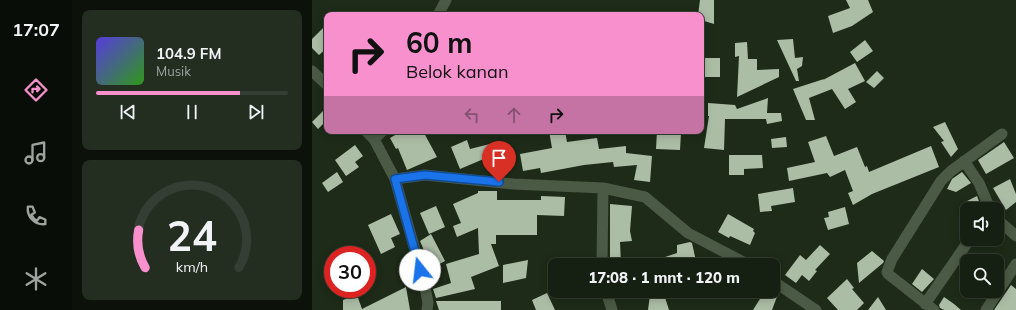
<!DOCTYPE html>
<html lang="id">
<meta charset="utf-8">
<style>
:root{--surface:#162012;--page:#232d20;--text:#f1f3f6;--muted:#9ea39f;--line:#353e32;--accent:#f790cd}
body{margin:0;font-family:Mulish,sans-serif;background:var(--page);color:var(--text);height:100vh;display:flex;flex-direction:column;font-size:15px;white-space:nowrap}
*{box-sizing:border-box;margin:0}
p{font-size:13px;color:var(--muted)}
.icon{flex:none;width:22px;height:22px;fill:none;stroke:currentColor;stroke-width:2;stroke-linecap:round;stroke-linejoin:round}
.map{position:relative;flex:1;overflow:hidden}
.drawer{display:flex;flex-direction:column;gap:10px;padding:10px;background:#0c120a;width:240px}
.drawer>*{flex:none}
.guide{position:absolute;left:12px;top:12px;width:380px;height:122px;border-radius:8px;box-shadow:0 2px 10px #0003,0 0 0 1px var(--line);background:#f790cd;color:#111;overflow:hidden}
.buttons{position:absolute;left:648px;top:202px;display:grid;gap:8px}
.buttons a{display:grid;place-items:center;width:44px;height:44px;border-radius:8px;background:var(--surface);box-shadow:0 2px 10px #0003,0 0 0 1px var(--line);font-size:20px}
.speed{position:absolute;left:12px;top:246px;display:flex;gap:8px;font-size:20px;font-weight:700;text-align:center}
.speed>*{display:grid;place-content:center;width:52px;height:52px;border-radius:50%;background:var(--surface);box-shadow:0 2px 10px #0003,0 0 0 1px var(--line);line-height:1}
.speed .limit{border:6px solid #d22;background:#fff;color:#111}
.pin{position:absolute;display:grid;place-items:center;width:34px;height:34px;color:#fff;margin:-41px -17px;border-radius:50% 50% 50% 0;rotate:-45deg;box-shadow:0 0 4px #0007}
.pin .icon{rotate:45deg}
.me{position:absolute;width:44px;margin:-22px;rotate:344deg;stroke-linejoin:round;filter:drop-shadow(0 0 3px #0008)}
.turn{display:flex;align-items:center;gap:14px;height:84px;padding:0 16px;font-size:18px}
.turn .icon{width:52px;height:52px;stroke-width:2.5}
.turn b{display:block;font-size:28px;line-height:34px}
.lanes{display:flex;align-items:center;height:38px;padding:0 16px;background:#0003;justify-content:center;gap:20px;direction:ltr}
.lanes .off{opacity:.35}
.drawer .card{flex:1;display:flex;flex-direction:column;justify-content:center;gap:6px;min-width:0;padding:0 14px;border-radius:8px;background:var(--page)}
.drawer .dial{align-items:center;gap:0}
.dial svg{height:104px;overflow:visible;fill:none;stroke:var(--line);stroke-width:7;stroke-linecap:round;text-anchor:middle}
.dial text{fill:var(--text);stroke:none}
.song{display:flex;align-items:center;gap:12px}
.cover{width:48px;height:48px;border-radius:6px;background:linear-gradient(135deg,hsl(250 70% 55%),hsl(110 70% 35%))}
.played{height:4px;border-radius:2px;background:linear-gradient(90deg,var(--accent) 75%,var(--line) 75%)}
.keys{display:flex;justify-content:space-around;direction:ltr}
.trip{position:absolute;left:236px;top:258px;width:232px;height:40px;border-radius:8px;background:var(--surface);box-shadow:0 2px 10px #0003,0 0 0 1px var(--line);font-weight:800;line-height:40px;text-align:center}
main{display:flex;flex:1;min-height:0}
.tabs{display:flex;flex-direction:column;width:72px;justify-content:space-around;align-items:center;background:#090d07;color:var(--muted)}
.tabs .icon{width:28px;height:28px}
.tabs .on{color:var(--accent)}
.tabs b{font-size:18px;color:var(--text)}
.map>svg:first-child{display:block}
</style>
<main>
<nav class="tabs">
<b>17:07</b>
<svg class="icon on" aria-label="directions" viewBox="0 0 24 24"><path d="M12 3l9 9-9 9-9-9zM9 14v-3h6M13 9l2 2-2 2"/></svg>
<svg class="icon" aria-label="music" viewBox="0 0 24 24"><path d="M9 18V5l10-2v13"/><circle cx="6" cy="18" r="3"/><circle cx="16" cy="16" r="3"/></svg>
<svg class="icon" aria-label="phone" viewBox="0 0 24 24"><path d="M5 4h4l2 5-3 2q2 4 5 5l2-3 5 2v4C11 20 4 13 5 4z"/></svg>
<svg class="icon" aria-label="climate" viewBox="0 0 24 24"><path d="M12 3v18M4 7l16 10M4 17L20 7"/></svg>
</nav>
<section class="drawer">
<div class="card">
<div class="song"><i class="cover"></i><div><b>104.9 FM</b><p>Musik</p></div></div>
<div class="played"></div>
<div class="keys"><svg class="icon" aria-label="previous" viewBox="0 0 24 24"><path d="M18 5L8 12l10 7zM5 5v14"/></svg><svg class="icon" aria-label="pause" viewBox="0 0 24 24"><path d="M8 5v14M16 5v14"/></svg><svg class="icon" aria-label="next" viewBox="0 0 24 24"><path d="M6 5l10 7-10 7zM19 5v14"/></svg></div>
</div>
<div class="card dial"><svg viewBox="0 0 100 80">
<path d="M14 69A42 42 0 1 1 86 69"/>
<path d="M14 69A42 42 0 0 1 9 40" stroke="#f790cd"/>
<text x="50" y="56" font-size="32" font-weight="700">24</text>
<text x="50" y="72" font-size="11">km/h</text>
</svg></div>
</section>
<div class="map">
<svg width="704" height="310" viewBox="0 0 704 310">
<rect width="100%" height="100%" fill="#1e2b18"/>
<path fill="#acbda6" d="M388,0H402V24L389,20V15H386Z
M534,0H556L561,12L540,26L521,33L516,16L538,8Z
M15,24V48L7,55L0,48V39Z
M481,39L483,58L491,57L490,66L485,69L487,81H484L465,40Z
M553,40L561,51L545,62L538,52Z
M435,42L436,59H445V70L467,69V77L425,97L427,56L423,57V43Z
M389,58H408V77H389Z
M543,63L553,81L536,89L544,102L533,109L520,89L497,98L503,120H494L481,89L512,79L511,80Z
M565,71L572,78L562,88L554,82Z
M456,98L455,113H469L470,121L455,124L454,119H413L412,150L392,148L397,116H396V103L423,105L425,109Z
M15,107V120L6,129L0,122Z
M633,122L646,149L639,157L629,142L632,141L621,127Z
M83,131H111L125,157L95,170L86,148L84,149L78,138L85,134Z
M237,131H253L255,142L285,138L287,149L314,146V153L340,156L338,182L322,180L325,165L302,167L301,162L272,165L229,173L228,168L211,171L208,154L240,148Z
M345,131L369,133L368,150L344,149Z
M514,136L522,156L545,147L553,167L555,166L557,172L619,146L627,167L560,194L541,205L536,193L541,191L533,170L518,177L515,173L477,181L475,168L503,162L496,142Z
M474,137L475,147L460,148L459,139Z
M155,140L158,149L186,142L192,164L177,168L174,158L148,169L139,147Z
M692,142L702,158L674,174L666,160Z
M43,145L51,156L43,162L47,167L34,176L23,160Z
M417,155H450L451,168L432,169V175H417Z
M25,172L31,182L16,192L10,183Z
M650,172L659,183L644,192L635,189L640,179Z
M698,179L704,194V202L694,210L681,188Z
M481,188L483,202L459,206L460,211L448,212L446,194Z
M166,191H185V200H229V196L253,197L252,216L225,215V235H184V244H179L187,266L159,277L163,289L124,298L121,289L139,283L134,264L167,254L166,228L145,237L141,226L149,223L141,204L166,193Z
M665,196L670,209H666L655,201Z
M298,204L320,206L318,231L320,241L308,242L309,265H298Z
M124,206L133,227L117,234L108,213Z
M533,207L537,224L516,230L512,218L517,217L516,212Z
M79,214L88,234L79,238L83,247L69,254L56,225Z
M416,214L442,229L441,231L443,233L438,245L418,236L417,238L406,232Z
M119,234L133,261L117,270L113,261L116,260L108,241Z
M378,242L380,243L384,261L368,265H336L335,263L365,253V245Z
M508,245L518,254L503,270L505,271L497,281L490,275L484,283L473,275L488,255L494,260Z
M560,251L572,261L571,263L547,283L545,263Z
M216,260L214,278L191,283V265Z
M610,269L622,279L610,292L600,284Z
M535,279L542,288L540,289L552,303L545,310H526L515,298Z
M699,285L704,289V310H682Z
M94,287L98,310H31V300L45,295L50,309Z
M351,291L357,310H336L338,295Z
M453,291H461L466,294L460,310H441Z
M235,293L243,310H224L220,300Z
M566,297L574,310H556Z
M632,297L642,304L649,310H632L628,308L627,305Z
M124,301H189V310H127Z"/>
<g fill="none" stroke-linecap="round" stroke-linejoin="round">
<path stroke="#4b5a45" stroke-width="11" d="M126,15L134,0
M0,71L15,85
M54,131L62,139L83,179L112,282L116,303L115,310
M62,139L71,131
M652,161L667,183L678,209
M83,179L113,175L201,184L291,188L333,197L376,233L437,265
M685,219L704,236
M290,265L291,188
M461,281L504,310
M294,291L300,310
M613,304L658,239
M622,310L576,274L575,272L580,259L629,181L639,171L690,134
M674,310L704,264"/>
</g>
<g fill="none" stroke-linecap="round" stroke-linejoin="round">
<defs>
<path id="route" d="M108,270L83,179L113,175L187,182"/>
</defs>
<use href="#route" stroke="#114b97" stroke-width="10"/>
<use href="#route" stroke="#1a73e8" stroke-width="7"/>
</g>
</svg>
<div class="buttons">
<a><svg class="icon" aria-label="sound" viewBox="0 0 24 24"><path d="M4 9h4l5-4v14l-5-4H4zM17 9q2 3 0 6"/></svg></a>
<a><svg class="icon" aria-label="search" viewBox="0 0 24 24"><circle cx="10" cy="10" r="6"/><path d="M15 15l6 6"/></svg></a>
</div>
<div class="speed"><div class="limit">30</div></div>
<div class="pin" style="left:187px;top:182px;background:#d93025"><svg class="icon" aria-label="arrive" viewBox="0 0 24 24"><path d="M6 21V4h12l-3 4 3 4H6"/></svg></div>
<svg class="me" style="left:108px;top:270px" viewBox="-20 -20 40 40"><circle r="19" fill="#fff"/><path d="M0-13L10 11 0 6-10 11z" fill="#1a73e8"/></svg>
<div class="trip">17:08 · 1 mnt · 120 m</div>
<div class="guide">
<div class="turn"><svg class="icon" aria-label="right" viewBox="0 0 24 24"><path d="M7 20v-9h11M14 6l5 5-5 5"/></svg><div><b>60 m</b>Belok kanan</div></div>
<div class="lanes"><svg class="icon off" aria-label="left" viewBox="0 0 24 24"><path d="M17 20v-9H6M10 6l-5 5 5 5"/></svg><svg class="icon off" aria-label="ahead" viewBox="0 0 24 24"><path d="M12 20V5M6 11l6-6 6 6"/></svg><svg class="icon" aria-label="right" viewBox="0 0 24 24"><path d="M7 20v-9h11M14 6l5 5-5 5"/></svg></div>
</div>
</div>
</main>
